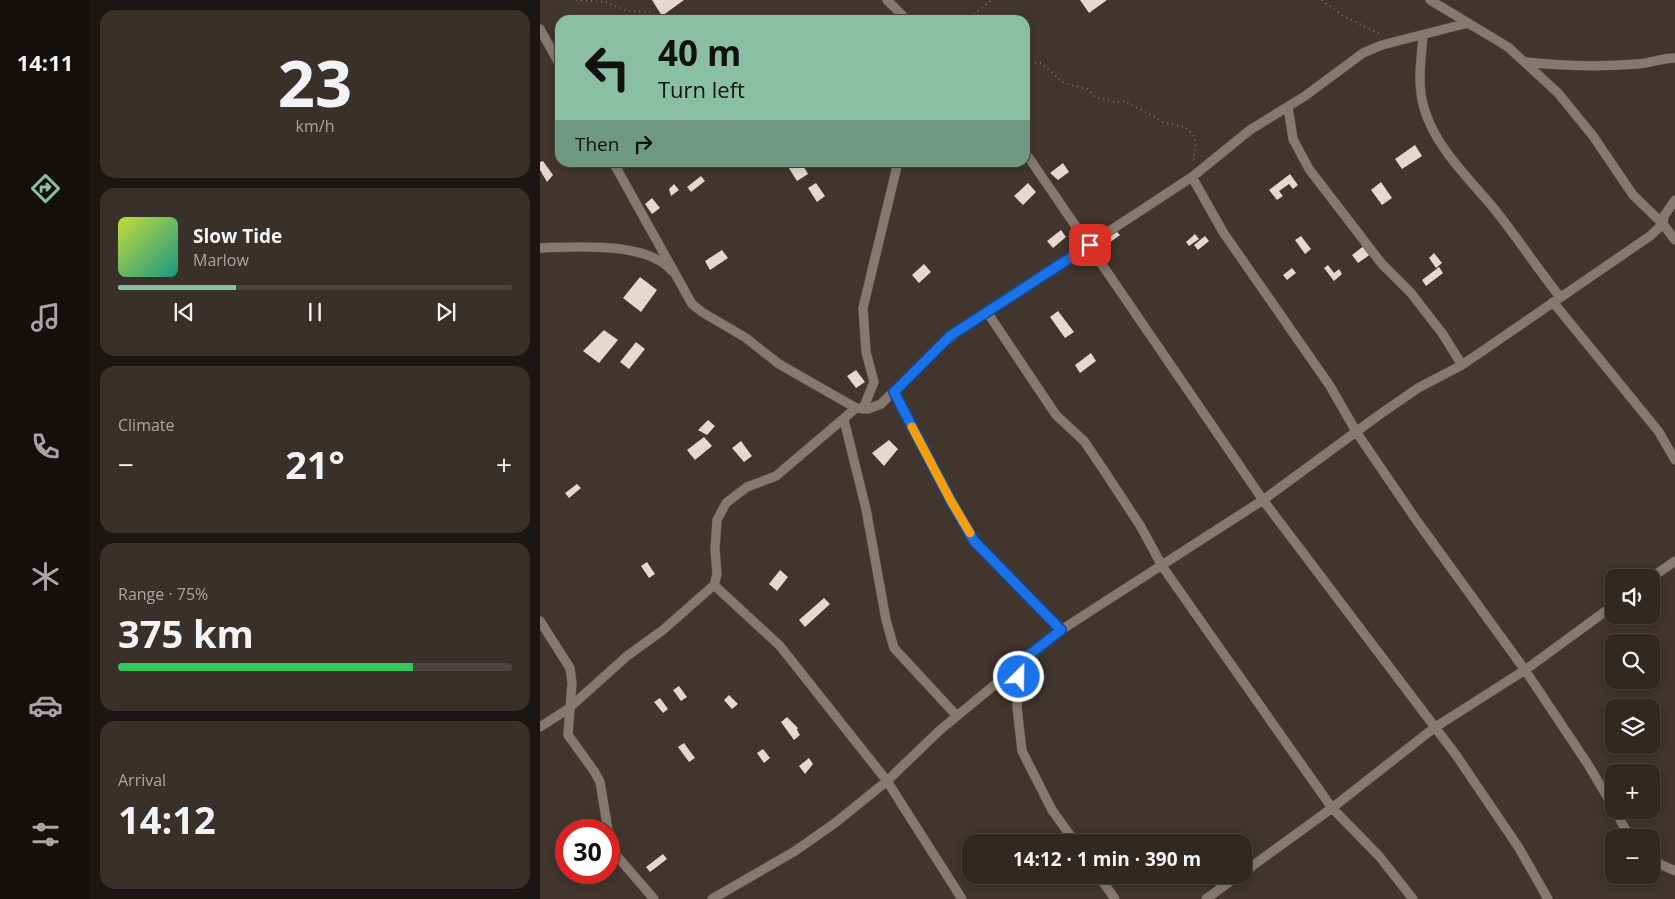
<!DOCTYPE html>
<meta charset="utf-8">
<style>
:root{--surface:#312822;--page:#39302a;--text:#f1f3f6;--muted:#a8a6a5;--line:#4c4440;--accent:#8abfa5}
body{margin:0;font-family:"Open Sans",sans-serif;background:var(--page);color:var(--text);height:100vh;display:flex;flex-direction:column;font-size:19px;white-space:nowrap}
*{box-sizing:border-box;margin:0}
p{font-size:16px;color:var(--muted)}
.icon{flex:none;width:28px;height:28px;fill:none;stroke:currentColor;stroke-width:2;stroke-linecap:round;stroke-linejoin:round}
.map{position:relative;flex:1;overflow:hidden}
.sheet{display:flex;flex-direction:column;gap:10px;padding:10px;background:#1b1613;width:450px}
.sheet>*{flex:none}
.hud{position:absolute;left:15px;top:15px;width:475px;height:152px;border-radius:15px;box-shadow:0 2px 8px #0003,0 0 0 1px var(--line);background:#8abfa5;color:#111;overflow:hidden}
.controls{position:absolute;left:1065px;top:569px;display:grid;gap:10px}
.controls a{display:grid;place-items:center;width:55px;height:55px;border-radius:10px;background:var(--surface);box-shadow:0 2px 8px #0003,0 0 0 1px var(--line);font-size:25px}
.speed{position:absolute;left:15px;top:819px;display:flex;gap:10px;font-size:25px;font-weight:700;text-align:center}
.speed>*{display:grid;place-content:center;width:65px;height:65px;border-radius:50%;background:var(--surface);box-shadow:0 2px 8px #0003,0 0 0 1px var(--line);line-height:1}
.speed .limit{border:8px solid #d22;background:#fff;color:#111}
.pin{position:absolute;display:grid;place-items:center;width:42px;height:42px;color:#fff;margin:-21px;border-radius:10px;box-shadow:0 2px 8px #0006}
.me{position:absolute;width:55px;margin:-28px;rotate:23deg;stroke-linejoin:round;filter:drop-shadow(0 0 4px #0008)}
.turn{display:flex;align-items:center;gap:18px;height:105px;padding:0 20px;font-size:22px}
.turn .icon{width:65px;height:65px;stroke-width:2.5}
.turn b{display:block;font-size:35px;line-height:42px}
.then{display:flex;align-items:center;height:48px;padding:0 20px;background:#0003;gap:10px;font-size:19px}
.big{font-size:38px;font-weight:700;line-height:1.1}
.sheet .tile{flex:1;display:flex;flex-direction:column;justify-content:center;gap:8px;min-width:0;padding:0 18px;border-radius:15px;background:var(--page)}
.sheet .dial{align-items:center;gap:0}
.dial b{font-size:65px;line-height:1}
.song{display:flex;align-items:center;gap:15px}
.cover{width:60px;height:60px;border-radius:8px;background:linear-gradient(135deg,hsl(70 70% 55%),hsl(170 70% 35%))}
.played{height:5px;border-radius:2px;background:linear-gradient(90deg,var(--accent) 30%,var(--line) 30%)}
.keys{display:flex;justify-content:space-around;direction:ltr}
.heat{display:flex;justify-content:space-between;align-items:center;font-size:28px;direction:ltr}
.charge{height:8px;border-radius:4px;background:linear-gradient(90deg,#34c759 75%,var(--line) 0)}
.trip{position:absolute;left:422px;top:834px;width:290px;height:50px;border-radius:15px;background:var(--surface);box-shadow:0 2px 8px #0003,0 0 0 1px var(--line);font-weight:700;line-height:50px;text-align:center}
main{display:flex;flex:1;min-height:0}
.tab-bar{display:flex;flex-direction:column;width:90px;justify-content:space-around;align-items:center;background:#14100e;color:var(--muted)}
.tab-bar .icon{width:35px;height:35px}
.tab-bar .active{color:var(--accent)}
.tab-bar b{font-size:22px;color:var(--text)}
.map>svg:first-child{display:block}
</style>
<main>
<nav class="tab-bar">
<b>14:11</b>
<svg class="icon active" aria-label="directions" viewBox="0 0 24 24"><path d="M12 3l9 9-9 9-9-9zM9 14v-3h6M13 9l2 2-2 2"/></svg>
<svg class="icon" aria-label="music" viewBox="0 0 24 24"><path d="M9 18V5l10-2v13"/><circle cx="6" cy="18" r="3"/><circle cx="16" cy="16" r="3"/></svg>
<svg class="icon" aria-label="phone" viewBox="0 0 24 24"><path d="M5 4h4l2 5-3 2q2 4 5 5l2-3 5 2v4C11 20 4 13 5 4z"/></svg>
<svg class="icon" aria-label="climate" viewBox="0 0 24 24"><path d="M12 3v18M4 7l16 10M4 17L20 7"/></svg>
<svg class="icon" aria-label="car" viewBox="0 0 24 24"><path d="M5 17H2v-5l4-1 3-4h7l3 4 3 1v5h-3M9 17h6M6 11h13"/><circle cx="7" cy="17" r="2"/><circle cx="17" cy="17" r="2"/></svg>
<svg class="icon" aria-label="filters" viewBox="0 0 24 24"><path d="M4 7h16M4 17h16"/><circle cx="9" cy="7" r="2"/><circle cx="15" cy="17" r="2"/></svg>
</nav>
<section class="sheet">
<div class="tile dial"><b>23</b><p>km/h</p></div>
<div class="tile">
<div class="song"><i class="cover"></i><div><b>Slow Tide</b><p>Marlow</p></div></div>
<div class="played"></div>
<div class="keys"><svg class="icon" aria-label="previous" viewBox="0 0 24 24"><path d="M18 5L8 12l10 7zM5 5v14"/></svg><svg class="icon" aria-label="pause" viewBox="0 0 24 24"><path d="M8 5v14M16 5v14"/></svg><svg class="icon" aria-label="next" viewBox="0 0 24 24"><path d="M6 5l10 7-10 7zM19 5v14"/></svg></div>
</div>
<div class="tile"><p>Climate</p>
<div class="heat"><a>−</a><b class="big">21°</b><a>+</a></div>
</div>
<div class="tile"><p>Range · 75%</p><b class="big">375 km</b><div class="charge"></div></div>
<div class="tile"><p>Arrival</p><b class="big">14:12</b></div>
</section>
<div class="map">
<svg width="1135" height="899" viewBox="0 0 1135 899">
<rect width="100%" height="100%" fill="#41352d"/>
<path fill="#e7d7ce" d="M112,0H144L122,16Z
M540,0H567L549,13Z
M875,145L882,156L862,169L855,159Z
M3,161L13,175L7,182L0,170V162Z
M245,162H261L268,174L257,181Z
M523,163L529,172L518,180L510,173Z
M750,174L758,185L753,189L749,184L739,191L743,196L737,200L729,190Z
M161,176L165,181L151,192L147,187Z
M841,182L852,198L842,205L831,190Z
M276,183L285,196L277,202L268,188Z
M488,183L496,192L483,205L474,196Z
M134,184L139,190L131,196L129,189Z
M112,198L120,208L112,214L105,204Z
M521,230L526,237L513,248L507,241Z
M576,231L580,235L569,243L566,239Z
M655,234L659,239L649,246L646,242Z
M665,236L669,241L658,250L654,245Z
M761,236L771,249L765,254L755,240Z
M825,245L831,254L818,263L812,255Z
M182,250L188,258L170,270L165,261Z
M894,253L902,263L896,268L889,258Z
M384,264L391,272L379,283L372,275Z
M788,265L794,273L799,269L802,274L794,281L784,268Z
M899,267L903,273L886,286L882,280Z
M752,268L756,273L747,280L743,275Z
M100,277L117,290L101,312L83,298Z
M518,311L534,332L525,338L510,317Z
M64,330L78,340L59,363L43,351Z
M96,342L105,349L89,369L80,362Z
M551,353L556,361L540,373L535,365Z
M316,370L325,382L316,388L307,376Z
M168,420L175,426L167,435L158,430Z
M164,437L172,446L155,460L147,450Z
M349,440L358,449L344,466L332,453Z
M201,441L212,456L204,462L192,448Z
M37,484L41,488L29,498L25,493Z
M107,562L115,574L109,578L101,566Z
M240,570L248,577L237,591L229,584Z
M284,598L290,604L265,627L259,620Z
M139,686L147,697L141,701L133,690Z
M189,695L198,704L192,709L184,700Z
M120,698L128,709L123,713L114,702Z
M247,717L258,728L257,730L260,735L254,740L241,722Z
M144,743L155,758L149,762L138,747Z
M223,749L230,758L224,763L217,753Z
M269,758L273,764L265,774L259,766Z
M123,854L127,859L110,872L106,867Z"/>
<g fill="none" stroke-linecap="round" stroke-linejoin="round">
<defs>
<path id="street" d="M347,0L367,20
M890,0L968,47L1018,93L1053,136L1093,195L1123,224L1135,240
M0,29L20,65
M883,36C881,60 877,85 884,108C896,149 930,179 956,211C978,239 998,269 1020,297
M986,62C1023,66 1059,67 1097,64C1110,63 1122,58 1135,58
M748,107L753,139L769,169L842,264L871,293L902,333L922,365
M485,152L723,500L916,755L979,848L1008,899
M73,162L152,304L162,312L206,338L239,364L316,408L328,409L341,404L395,350L429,323L652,177L710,130L765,96L823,53L842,45L928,23
M652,177L683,232L790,386L817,433L877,521L985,670L1047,763L1074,808
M0,248C35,247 107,241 132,271
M1013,302L1119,432L1135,460
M447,312L516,415L544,441L561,466L601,527L622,566L792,808L839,856L873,899
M354,392L411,501L435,541L521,630
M323,409L334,382L326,352L323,308L358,162
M304,420L326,509L346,620L354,648L416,715
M1111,578L1135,561
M174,585L240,646L347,781L422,899
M0,621L30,668L32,683L28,735L54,771L60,782L68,830
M480,662L477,707L482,751L512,810L535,842
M0,727L28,709L87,656L123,630L174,585L177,574L175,549L177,520L186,503L207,487L236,476L316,408
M1075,810L1090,838
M69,832L76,855L114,899
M1111,860L1135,871
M704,872L792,808L894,728L985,670L1074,605
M558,875L575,899
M172,899L255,851L295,823L347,781L400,730L521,630L723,500L839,415L878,388L922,365L1110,236L1123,224L1124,216L1135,200
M666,899L699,875"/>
</defs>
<use href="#street" stroke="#5d534d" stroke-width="10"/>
<path stroke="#796f68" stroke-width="2" stroke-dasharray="1 4" stroke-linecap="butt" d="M36,0L65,2L87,11L112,12
M782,0L803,16L842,35
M426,20L452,0
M485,63H501L524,83L547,89L555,97L575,102L585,101L623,122L645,127L653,134L656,142L653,164"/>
<use href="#street" stroke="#877970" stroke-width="9"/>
</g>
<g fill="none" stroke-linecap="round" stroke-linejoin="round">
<defs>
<path id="route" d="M479,677L480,662L521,630L434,541L411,501L354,392L410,336L550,245"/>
</defs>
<use href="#route" stroke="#114b97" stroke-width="12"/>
<use href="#route" stroke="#1a73e8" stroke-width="9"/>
<path stroke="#f59e0b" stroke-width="9" d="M372,427L411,501L430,533"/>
</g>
</svg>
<div class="controls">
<a><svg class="icon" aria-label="sound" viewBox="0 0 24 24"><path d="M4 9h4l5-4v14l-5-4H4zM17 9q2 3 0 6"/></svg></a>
<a><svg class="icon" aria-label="search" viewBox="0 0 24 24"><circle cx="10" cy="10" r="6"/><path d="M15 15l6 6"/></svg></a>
<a><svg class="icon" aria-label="layers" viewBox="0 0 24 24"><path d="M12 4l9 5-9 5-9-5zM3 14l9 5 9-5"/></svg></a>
<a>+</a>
<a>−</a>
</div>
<div class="speed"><div class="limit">30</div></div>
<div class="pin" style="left:550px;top:245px;background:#d93025"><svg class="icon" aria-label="arrive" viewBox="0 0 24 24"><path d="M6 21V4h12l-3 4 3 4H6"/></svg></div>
<svg class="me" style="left:479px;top:677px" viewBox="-20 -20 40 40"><circle r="17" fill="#1a73e8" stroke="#fff" stroke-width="3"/><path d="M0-11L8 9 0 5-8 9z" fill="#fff"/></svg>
<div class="trip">14:12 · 1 min · 390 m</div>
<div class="hud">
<div class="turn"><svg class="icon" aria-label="left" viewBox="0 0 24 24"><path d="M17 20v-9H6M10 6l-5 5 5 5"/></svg><div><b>40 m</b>Turn left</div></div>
<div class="then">Then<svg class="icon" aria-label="right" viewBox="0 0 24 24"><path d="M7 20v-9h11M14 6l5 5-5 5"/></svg></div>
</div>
</div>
</main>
